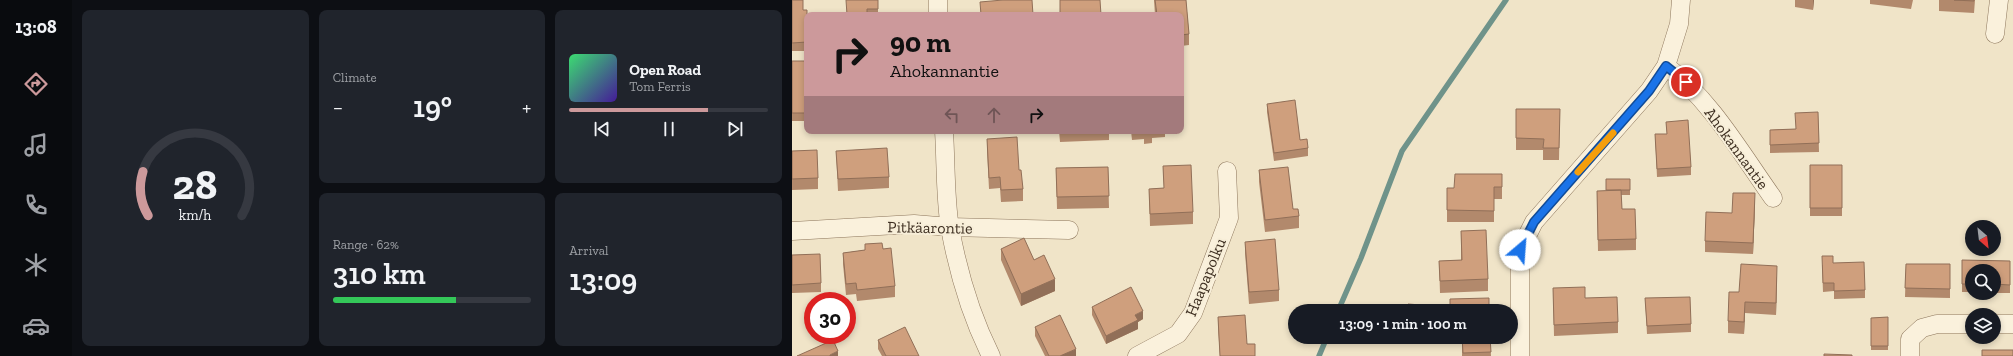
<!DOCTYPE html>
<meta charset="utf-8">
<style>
:root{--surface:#171b24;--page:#20242c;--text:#f1f3f6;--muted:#9ea1a6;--line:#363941;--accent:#cc999b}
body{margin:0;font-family:"Zilla Slab",serif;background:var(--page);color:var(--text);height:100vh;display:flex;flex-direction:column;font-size:15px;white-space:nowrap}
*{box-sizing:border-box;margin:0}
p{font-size:13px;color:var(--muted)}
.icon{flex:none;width:22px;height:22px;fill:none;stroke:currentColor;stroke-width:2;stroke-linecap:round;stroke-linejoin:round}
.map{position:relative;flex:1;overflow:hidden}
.drawer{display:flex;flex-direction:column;gap:10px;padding:10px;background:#0d0f14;width:720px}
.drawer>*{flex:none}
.guide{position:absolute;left:12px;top:12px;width:380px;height:122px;border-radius:8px;box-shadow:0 2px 6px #0003;background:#cc999b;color:#111;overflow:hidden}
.needle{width:26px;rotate:152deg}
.buttons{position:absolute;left:1173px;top:220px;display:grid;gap:8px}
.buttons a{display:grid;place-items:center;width:36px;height:36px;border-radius:50%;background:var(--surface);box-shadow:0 2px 6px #0003;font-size:20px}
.speed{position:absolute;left:12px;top:292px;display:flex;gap:8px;font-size:20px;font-weight:700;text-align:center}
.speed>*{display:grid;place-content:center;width:52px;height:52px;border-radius:50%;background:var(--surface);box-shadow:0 2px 6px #0003;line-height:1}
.speed .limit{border:6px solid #d22;background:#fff;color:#111}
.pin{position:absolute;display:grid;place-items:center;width:34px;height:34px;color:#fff;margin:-17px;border:2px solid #fff;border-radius:50%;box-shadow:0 1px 4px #0007}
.me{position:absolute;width:44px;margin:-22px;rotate:27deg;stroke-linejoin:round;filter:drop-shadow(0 0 3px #0008)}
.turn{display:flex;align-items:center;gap:14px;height:84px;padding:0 20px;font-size:18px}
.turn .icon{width:52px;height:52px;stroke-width:2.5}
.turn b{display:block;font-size:28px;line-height:34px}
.lanes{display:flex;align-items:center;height:38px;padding:0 20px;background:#0003;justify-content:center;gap:20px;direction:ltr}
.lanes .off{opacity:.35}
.big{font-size:30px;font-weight:600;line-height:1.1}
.drawer .widget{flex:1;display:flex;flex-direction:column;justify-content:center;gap:6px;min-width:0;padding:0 14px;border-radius:8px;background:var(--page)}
.drawer .dial{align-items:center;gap:0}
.dial svg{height:104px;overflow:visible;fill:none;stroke:var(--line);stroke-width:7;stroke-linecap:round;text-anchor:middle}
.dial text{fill:var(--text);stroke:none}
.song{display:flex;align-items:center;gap:12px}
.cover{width:48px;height:48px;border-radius:6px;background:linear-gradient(135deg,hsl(140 70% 55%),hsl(260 70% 35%))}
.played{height:4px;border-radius:2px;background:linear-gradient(90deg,var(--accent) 70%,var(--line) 70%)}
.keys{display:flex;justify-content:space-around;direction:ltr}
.heat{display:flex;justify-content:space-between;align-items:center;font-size:22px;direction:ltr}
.charge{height:6px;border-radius:3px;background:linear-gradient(90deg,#34c759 62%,var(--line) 0)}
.drawer .tiles{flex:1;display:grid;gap:10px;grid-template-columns:repeat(3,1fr)}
.widget:first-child{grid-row:span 2}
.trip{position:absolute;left:496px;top:304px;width:230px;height:40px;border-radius:20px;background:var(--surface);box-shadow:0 2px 6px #0003;font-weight:600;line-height:40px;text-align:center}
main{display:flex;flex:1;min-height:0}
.tabs{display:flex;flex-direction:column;width:72px;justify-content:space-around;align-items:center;background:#090b0e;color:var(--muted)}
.tabs .icon{width:28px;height:28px}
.tabs .active{color:var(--accent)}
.tabs b{font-size:18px;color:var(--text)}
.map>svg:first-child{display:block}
</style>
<main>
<nav class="tabs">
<b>13:08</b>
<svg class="icon active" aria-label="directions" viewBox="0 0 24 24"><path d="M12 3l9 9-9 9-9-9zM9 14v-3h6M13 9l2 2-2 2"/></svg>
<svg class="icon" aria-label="music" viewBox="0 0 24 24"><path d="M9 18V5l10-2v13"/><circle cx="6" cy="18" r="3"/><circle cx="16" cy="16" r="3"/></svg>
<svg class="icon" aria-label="phone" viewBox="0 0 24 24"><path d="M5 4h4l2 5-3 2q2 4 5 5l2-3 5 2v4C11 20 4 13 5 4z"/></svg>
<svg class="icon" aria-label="climate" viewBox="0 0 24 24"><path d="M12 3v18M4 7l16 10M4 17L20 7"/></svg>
<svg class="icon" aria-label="car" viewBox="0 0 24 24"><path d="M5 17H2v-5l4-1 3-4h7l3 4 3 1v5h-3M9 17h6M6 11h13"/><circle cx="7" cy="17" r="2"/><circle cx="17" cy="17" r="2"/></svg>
</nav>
<section class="drawer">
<div class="tiles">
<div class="widget dial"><svg viewBox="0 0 100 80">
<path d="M14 69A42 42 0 1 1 86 69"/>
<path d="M14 69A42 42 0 0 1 10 35" stroke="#cc999b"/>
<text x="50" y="56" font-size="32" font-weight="700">28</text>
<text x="50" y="72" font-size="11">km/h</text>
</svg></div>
<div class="widget"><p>Climate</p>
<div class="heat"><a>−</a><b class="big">19°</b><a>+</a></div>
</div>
<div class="widget">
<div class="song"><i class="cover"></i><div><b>Open Road</b><p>Tom Ferris</p></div></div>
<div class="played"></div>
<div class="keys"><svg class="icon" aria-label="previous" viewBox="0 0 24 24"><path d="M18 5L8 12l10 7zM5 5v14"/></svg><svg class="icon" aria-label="pause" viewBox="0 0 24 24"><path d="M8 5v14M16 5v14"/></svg><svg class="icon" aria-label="next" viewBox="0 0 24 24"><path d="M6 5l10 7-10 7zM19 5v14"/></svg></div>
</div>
<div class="widget"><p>Range · 62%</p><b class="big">310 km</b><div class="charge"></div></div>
<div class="widget"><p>Arrival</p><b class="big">13:09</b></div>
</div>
</section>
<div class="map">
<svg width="1221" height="356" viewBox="0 0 1221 356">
<rect width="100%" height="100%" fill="#f0e4c8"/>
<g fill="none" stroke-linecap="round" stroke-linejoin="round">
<path stroke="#6f938a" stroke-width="5.5" d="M546,311L569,258L610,151L714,0
M527,356L535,337"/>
<defs>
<path id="minor" d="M146,0V15
M1203,34L1207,0
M874,66C918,99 949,153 981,198
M152,131C154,162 153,198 158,228C166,272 179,316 199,356
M0,231L122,224L158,227L277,230
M1202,324H1221
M345,356L386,334L401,313L437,218L435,171
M728,356V250L742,222L857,91L874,66L887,24L889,0
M1118,356V339L1130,328L1145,324H1180"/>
</defs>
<use href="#minor" stroke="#8d765c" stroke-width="19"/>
<use href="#minor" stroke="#faf1dc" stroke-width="18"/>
</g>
<path fill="#b2896c" d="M0,0L11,10L15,15V51H0Z
M86,0V15H54Z
M362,0H394L397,34V45L389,46V15H363Z
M1003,0H1022L1021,10L1003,7Z
M1078,0H1121L1119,9L1078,4Z
M1147,0H1183L1182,13L1147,11Z
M0,61H15V121H0Z
M475,104L508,140L516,148V156L482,161L475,112Z
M724,109H768L767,160H751V150H724Z
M1026,112L1027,152L978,153V130L1004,129Z
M874,122L899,167V175L865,177L863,134H875Z
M267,131H317V140L268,142Z
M339,131H385V134H373V137L360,138V143L352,144V139L340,140Z
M195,139L227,170L231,189V201L209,202L208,188L197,189L195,150Z
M0,151L26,178V189L0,190Z
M44,151L97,177V188L46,191Z
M1018,165H1050V216H1018Z
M371,166L401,212V224L358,226L357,189L372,188Z
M316,167L317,208L265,209L264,168Z
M467,170L507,216V228L473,232L467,182Z
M710,174V199H702V222H655V188H662Z
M838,179V195H829L830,209L844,239V250L806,251L805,191H814Z
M963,205L961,254L913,252V241L940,213Z
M669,231L696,279V291L648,293L647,261L669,260Z
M453,242L487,290V301L457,304L453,253Z
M73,244L91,249L103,286V297L65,301L64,294L54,295L51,264V253L73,250Z
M209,249L242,260L263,291L229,306L209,260Z
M0,255L29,283V292L0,293Z
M1170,260L1218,261V293H1202V271H1180V292H1170Z
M1041,263L1073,290V298L1042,299V291L1031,292L1030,265Z
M1114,264H1158V298L1113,297Z
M985,277L984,315L953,313L952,334L936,333V321L947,292Z
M761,288L793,298L826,322V333L762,336Z
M853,298L899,324V332L855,334Z
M300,307L351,319L346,322V329L314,344L300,315Z
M426,317L455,344L463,356H428L426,328Z
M1096,317V350H1079V318Z
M243,327L284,356H253L243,336Z
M670,337H698L699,356H670Z
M86,340L127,356H90L86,349Z"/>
<path fill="#916f58" d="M1021,0H1022L1021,10Z
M963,193V205L961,254V243Z
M985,266V277L984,315V303Z
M263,279V291L229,306V294Z
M953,302V313L952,334V322Z
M351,311V319L346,322V329L314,344V336L343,315Z
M284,349V356H268Z
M46,351V356H38V355Z"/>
<path fill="#cf9f7d" stroke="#916f58" d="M0,0H11V10H15V42L0,43Z
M54,0H86V9H75V15H55Z
M211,0H240L241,15H189L188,2Z
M268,0H308L309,15H268Z
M363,0H394L397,34L389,35V15H365Z
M1162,0H1182V1Z
M0,61H15V113H0Z
M503,100L508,140L515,139L516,148L482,153L475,104Z
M724,109H768L767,148H751L752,139L724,138Z
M1026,112L1027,143L978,145V130L1004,129L1003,113Z
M896,120L899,167L865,169L863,134H875L874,122Z
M352,131H360V132H352Z
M225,137L227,170H229L231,189L209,190L208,177L197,178L195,139Z
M95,148L97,177L46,179L44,151Z
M25,150L26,178L0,179V151Z
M399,165L401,212L358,214L357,189L372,188L371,166Z
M1018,165H1050V208H1018Z
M316,167L317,196L265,197L264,168Z
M496,167L501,209H506L507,216L473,220L467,170Z
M663,174H710V187H702V211L655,210V188H662Z
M814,179H838V190H814Z
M829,190L830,209H843L844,239L806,240L805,191Z
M941,193H963L961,243L913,241L914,212L940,213Z
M694,230L696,279L648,281L647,261L670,260L669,231Z
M232,238L242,260L252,255L263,279L229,294L209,249Z
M483,239L487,290L457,292L453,242Z
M90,243L91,249L99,248L103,286L65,290L64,283L54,284L51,253L73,250V244Z
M28,254L29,283L0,285V255Z
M1030,256H1041V263L1072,262L1073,290L1042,291V283H1031Z
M1170,260L1218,261V285L1202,284V271H1180V284H1170Z
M949,264L985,266L984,303L953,302L952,322L936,321L937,292H947Z
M1114,264H1158V289L1113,288Z
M339,287L351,311L343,315L346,320L314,336L300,307Z
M793,287V298L825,297L826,322L762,325L761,288Z
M898,297L899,324L855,326L853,298Z
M697,298V311H658V299Z
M616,304L629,305V311H616Z
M268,315L284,349L268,356H257L243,327Z
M453,315L455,344H463V356H428L426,317Z
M1096,317V346H1079V318Z
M113,327L127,356H94L86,340Z
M670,337H698L699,352L671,353Z
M41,340L46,351L38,355V356H5Z
M1190,350H1221V356H1190Z
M1032,354L1060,355V356H1032Z"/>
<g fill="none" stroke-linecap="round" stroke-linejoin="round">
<defs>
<path id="route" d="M728,250L742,222L857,91L874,66L894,82"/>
</defs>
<use href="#route" stroke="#114b97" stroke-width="10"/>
<use href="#route" stroke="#1a73e8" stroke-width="7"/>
<path stroke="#f59e0b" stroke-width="7" d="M786,172L821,133"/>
</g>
<g text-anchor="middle" stroke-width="4" stroke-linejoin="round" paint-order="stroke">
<g font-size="16" fill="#3d2e20" stroke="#f7eed8">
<text transform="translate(945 148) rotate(54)" y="6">Ahokannantie</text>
<text transform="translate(138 227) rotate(1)" y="6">Pitkäarontie</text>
<text transform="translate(413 277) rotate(-68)" y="6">Haapapolku</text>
</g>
</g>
</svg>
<div class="buttons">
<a><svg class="needle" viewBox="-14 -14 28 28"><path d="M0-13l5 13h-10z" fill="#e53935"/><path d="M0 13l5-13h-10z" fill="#9ea1a6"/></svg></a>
<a><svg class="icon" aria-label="search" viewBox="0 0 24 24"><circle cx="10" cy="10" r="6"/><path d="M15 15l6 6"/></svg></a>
<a><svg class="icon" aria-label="layers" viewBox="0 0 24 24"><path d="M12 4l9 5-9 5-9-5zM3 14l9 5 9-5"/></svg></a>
</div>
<div class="speed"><div class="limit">30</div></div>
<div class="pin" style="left:894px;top:82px;background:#d93025"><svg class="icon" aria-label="arrive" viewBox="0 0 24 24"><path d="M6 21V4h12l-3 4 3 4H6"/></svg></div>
<svg class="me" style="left:728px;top:250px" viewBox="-20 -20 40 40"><circle r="19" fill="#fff"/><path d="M0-13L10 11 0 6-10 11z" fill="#1a73e8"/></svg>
<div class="trip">13:09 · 1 min · 100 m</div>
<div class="guide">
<div class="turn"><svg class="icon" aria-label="right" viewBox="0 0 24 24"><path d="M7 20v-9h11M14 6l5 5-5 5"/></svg><div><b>90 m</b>Ahokannantie</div></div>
<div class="lanes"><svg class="icon off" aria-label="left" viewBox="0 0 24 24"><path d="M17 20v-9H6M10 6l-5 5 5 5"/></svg><svg class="icon off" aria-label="ahead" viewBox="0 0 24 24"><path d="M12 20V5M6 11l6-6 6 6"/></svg><svg class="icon" aria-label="right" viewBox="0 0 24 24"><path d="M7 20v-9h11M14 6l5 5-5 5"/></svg></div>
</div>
</div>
</main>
